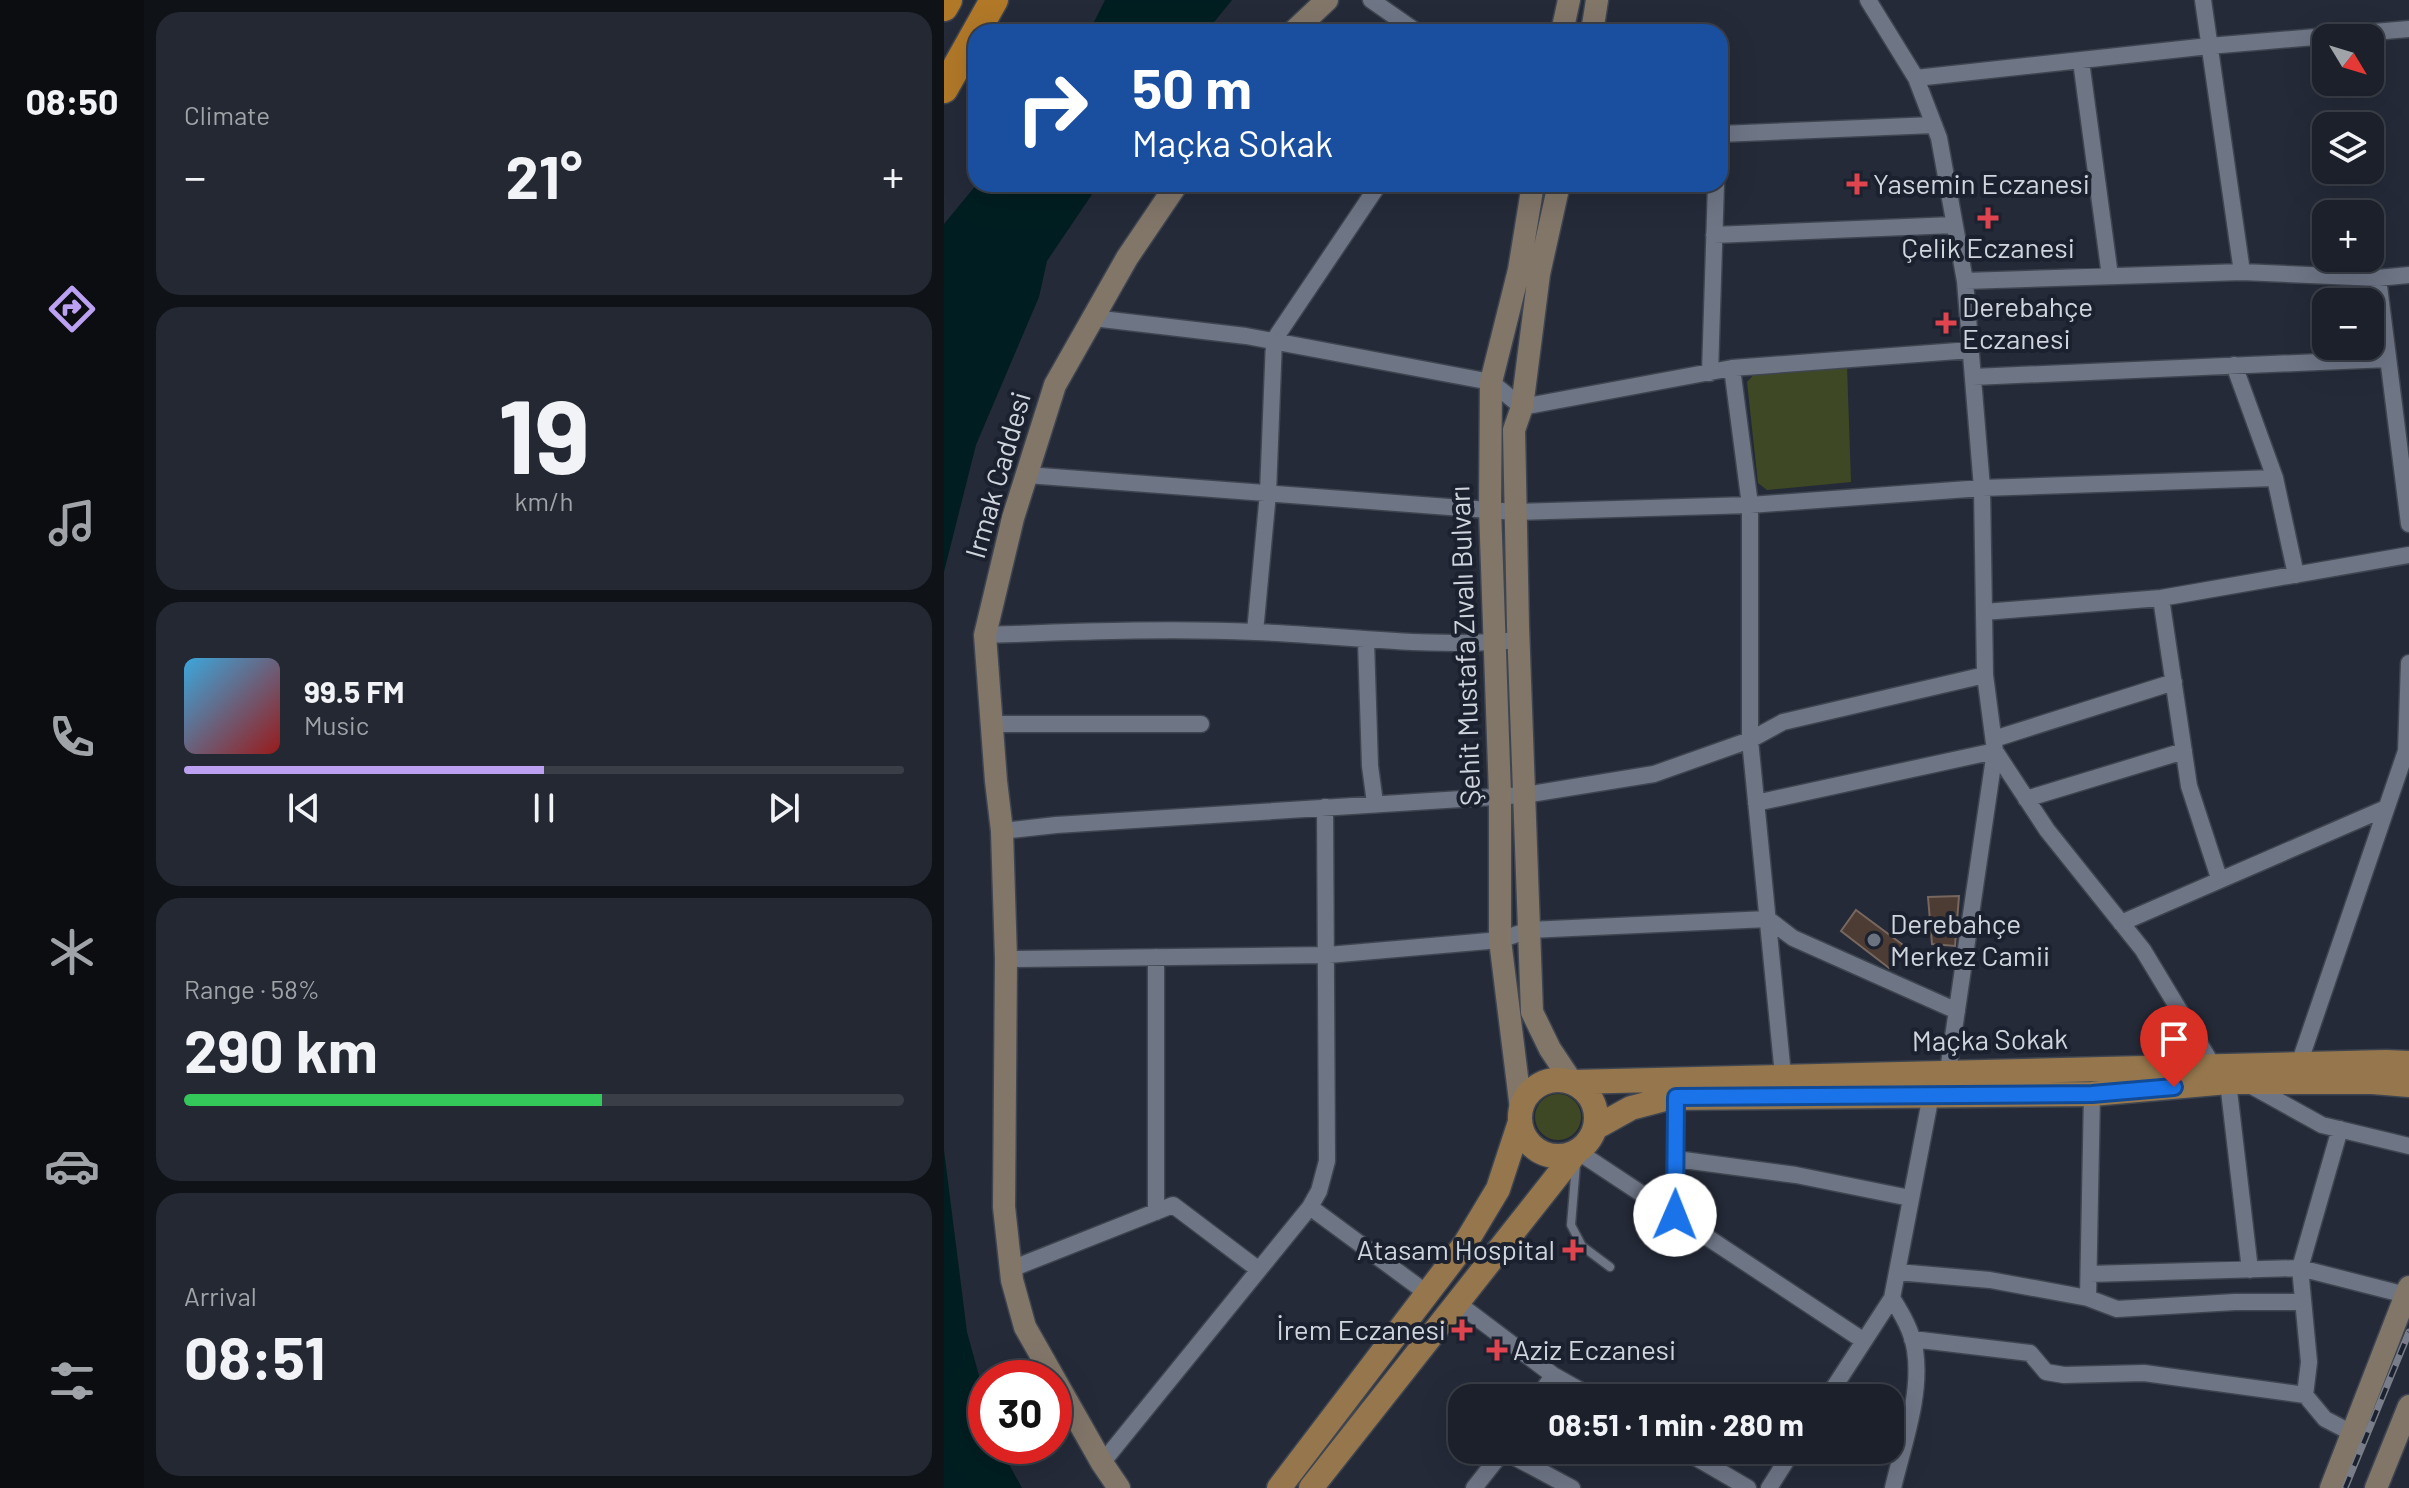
<!DOCTYPE html>
<meta charset="utf-8">
<style>
:root{--surface:#1b202a;--page:#242832;--text:#f1f3f6;--muted:#a0a3a8;--line:#393e47;--accent:#bca0f2}
body{margin:0;font-family:Barlow,sans-serif;background:var(--page);color:var(--text);height:100vh;display:flex;flex-direction:column;font-size:30px;white-space:nowrap}
*{box-sizing:border-box;margin:0}
p{font-size:26px;color:var(--muted)}
.icon{flex:none;width:44px;height:44px;fill:none;stroke:currentColor;stroke-width:2;stroke-linecap:round;stroke-linejoin:round}
.map{position:relative;flex:1;overflow:hidden}
.drawer{display:flex;flex-direction:column;gap:12px;padding:12px;background:#0f1217;width:800px}
.drawer>*{flex:none}
.banner{position:absolute;left:24px;top:24px;width:760px;height:168px;border-radius:24px;box-shadow:0 8px 32px #0002,0 0 0 2px var(--line);background:#1a4fa0;color:#fff;overflow:hidden}
.needle{width:52px;rotate:128deg}
.tools{position:absolute;left:1368px;top:24px;display:grid;gap:16px}
.tools a{display:grid;place-items:center;width:72px;height:72px;border-radius:16px;background:var(--surface);box-shadow:0 8px 32px #0002,0 0 0 2px var(--line);font-size:40px}
.speed{position:absolute;left:24px;top:1360px;display:flex;gap:16px;font-size:40px;font-weight:700;text-align:center}
.speed>*{display:grid;place-content:center;width:104px;height:104px;border-radius:50%;background:var(--surface);box-shadow:0 8px 32px #0002,0 0 0 2px var(--line);line-height:1}
.speed .limit{border:12px solid #d22;background:#fff;color:#111}
.pin{position:absolute;display:grid;place-items:center;width:68px;height:68px;color:#fff;margin:-82px -34px;border-radius:50% 50% 50% 0;rotate:-45deg;box-shadow:0 0 8px #0007}
.pin .icon{rotate:45deg}
.me{position:absolute;width:88px;margin:-44px;rotate:1deg;stroke-linejoin:round;filter:drop-shadow(0 0 6px #0008)}
.turn{display:flex;align-items:center;gap:28px;height:168px;padding:0 32px;font-size:36px}
.turn .icon{width:104px;height:104px;stroke-width:2.5}
.turn b{display:block;font-size:56px;line-height:68px}
.big{font-size:60px;font-weight:700;line-height:1.1}
.drawer .tile{flex:1;display:flex;flex-direction:column;justify-content:center;gap:12px;min-width:0;padding:0 28px;border-radius:24px;background:var(--page)}
.drawer .dial{align-items:center;gap:0}
.dial b{font-size:104px;line-height:1}
.song{display:flex;align-items:center;gap:24px}
.cover{width:96px;height:96px;border-radius:12px;background:linear-gradient(135deg,hsl(200 70% 55%),hsl(0 70% 35%))}
.played{height:8px;border-radius:4px;background:linear-gradient(90deg,var(--accent) 50%,var(--line) 50%)}
.keys{display:flex;justify-content:space-around;direction:ltr}
.heat{display:flex;justify-content:space-between;align-items:center;font-size:44px;direction:ltr}
.charge{height:12px;border-radius:6px;background:linear-gradient(90deg,#34c759 58%,var(--line) 0)}
.trip{position:absolute;left:504px;top:1384px;width:456px;height:80px;border-radius:24px;background:var(--surface);box-shadow:0 8px 32px #0002,0 0 0 2px var(--line);font-weight:700;line-height:80px;text-align:center}
main{display:flex;flex:1;min-height:0}
.menu{display:flex;flex-direction:column;width:144px;justify-content:space-around;align-items:center;background:#0b0d11;color:var(--muted)}
.menu .icon{width:56px;height:56px}
.menu .current{color:var(--accent)}
.menu b{font-size:36px;color:var(--text)}
.map>svg:first-child{display:block}
</style>
<main>
<nav class="menu">
<b>08:50</b>
<svg class="icon current" aria-label="directions" viewBox="0 0 24 24"><path d="M12 3l9 9-9 9-9-9zM9 14v-3h6M13 9l2 2-2 2"/></svg>
<svg class="icon" aria-label="music" viewBox="0 0 24 24"><path d="M9 18V5l10-2v13"/><circle cx="6" cy="18" r="3"/><circle cx="16" cy="16" r="3"/></svg>
<svg class="icon" aria-label="phone" viewBox="0 0 24 24"><path d="M5 4h4l2 5-3 2q2 4 5 5l2-3 5 2v4C11 20 4 13 5 4z"/></svg>
<svg class="icon" aria-label="climate" viewBox="0 0 24 24"><path d="M12 3v18M4 7l16 10M4 17L20 7"/></svg>
<svg class="icon" aria-label="car" viewBox="0 0 24 24"><path d="M5 17H2v-5l4-1 3-4h7l3 4 3 1v5h-3M9 17h6M6 11h13"/><circle cx="7" cy="17" r="2"/><circle cx="17" cy="17" r="2"/></svg>
<svg class="icon" aria-label="filters" viewBox="0 0 24 24"><path d="M4 7h16M4 17h16"/><circle cx="9" cy="7" r="2"/><circle cx="15" cy="17" r="2"/></svg>
</nav>
<section class="drawer">
<div class="tile"><p>Climate</p>
<div class="heat"><a>−</a><b class="big">21°</b><a>+</a></div>
</div>
<div class="tile dial"><b>19</b><p>km/h</p></div>
<div class="tile">
<div class="song"><i class="cover"></i><div><b>99.5 FM</b><p>Music</p></div></div>
<div class="played"></div>
<div class="keys"><svg class="icon" aria-label="previous" viewBox="0 0 24 24"><path d="M18 5L8 12l10 7zM5 5v14"/></svg><svg class="icon" aria-label="pause" viewBox="0 0 24 24"><path d="M8 5v14M16 5v14"/></svg><svg class="icon" aria-label="next" viewBox="0 0 24 24"><path d="M6 5l10 7-10 7zM19 5v14"/></svg></div>
</div>
<div class="tile"><p>Range · 58%</p><b class="big">290 km</b><div class="charge"></div></div>
<div class="tile"><p>Arrival</p><b class="big">08:51</b></div>
</section>
<div class="map">
<svg width="1465" height="1488" viewBox="0 0 1465 1488">
<rect width="100%" height="100%" fill="#242a38"/>
<path fill="#3f4824" d="M903,366L907,482L823,490L814,483L803,382L813,371Z
M591 1117a23 23 0 1 1 46 0a23 23 0 1 1-46 0Z"/>
<path fill="#001e21" d="M161,0H288L262,32H145Z
M33,184H155L103,261L95,297L32,445L0,572V224Z
M0,1150L23,1332L42,1401V1446H55L78,1488H0Z"/>
<path fill="#4c3c33" stroke="#78675e" stroke-width="2" d="M1015,896L1011,946L988,944L984,897Z
M912,910L963,948L945,968L897,931Z"/>
<g fill="none" stroke-linecap="round" stroke-linejoin="round">
<defs>
<path id="lane" d="M632,1164L627,1225L638,1246L666,1267"/>
<path id="street" d="M427,0L473,32
M924,0L972,78L995,138L1021,281L1038,488L1041,675L1051,751L1103,830L1199,950L1269,1066
M1259,0L1298,272
M1137,61L1166,276
M972,78L1265,46L1465,29
M776,134L990,125
M770,235L1010,225
M1434,278L1465,524
M1021,281L1298,272L1434,278L1465,275
M149,318L302,336L547,382L578,407L788,368L1027,350
M1290,365L1331,478L1352,575
M788,368L806,505V740L839,1075
M766,373L772,184
M1029,377L1444,359
M83,475L571,512L806,505L1038,488L1331,478
M1217,598L1245,786L1275,878
M1040,612L1217,598L1465,555
M311,632L324,493L330,340L435,184
M41,635C131,632 221,628 311,632C399,635 486,649 574,640
M422,641L426,766L431,803
M48,724H257
M1050,739L1230,682
M1082,799L1240,751
M812,803L1051,751
M58,831L112,825L580,795L710,774L806,740L839,722L1041,675
M1177,923L1442,808
M62,959L384,955L556,940L585,930L824,919L849,938L1013,1011
M1355,1064L1462,751L1465,663
M1004,1071L1051,751
M1284,1082L1306,1270
M1304,1084L1378,1125L1465,1146
M633,1151L920,1341
M732,1159L852,1175L966,1198
M366,1207L484,1294
M212,1212V957
M731,1215L732,1097
M67,1269L229,1205L315,1270
M953,1272L1046,1280L1144,1298L1173,1309L1291,1302H1359
M1145,1274L1356,1268L1462,1295
M948,1298C958,1314 968,1331 971,1350C978,1395 959,1445 949,1488
M1144,1298L1148,1094
M512,1302L609,1375L650,1398
M968,1339L1086,1353L1102,1372L1120,1375L1200,1373L1361,1395L1381,1419L1408,1433
M1361,1395L1365,1362L1356,1268L1396,1129
M594,1398L609,1375
M883,1398L948,1298L987,1095
M739,1450L804,1488
M559,1451L628,1488
M158,1463L366,1207L375,1191L383,1161L381,807
M530,1488L560,1450
M825,1488L849,1450"/>
<path id="secondary" d="M349,32L383,0
M618,32L625,0
M648,32L653,0
M615,184L595,274L578,407L570,430L574,626L588,1012L606,1049L628,1082
M577,1109L556,940V795L546,509L547,382L575,270L589,184
M175,1488L158,1463L81,1327L68,1280L60,1207L62,959L58,831L52,781L41,635L69,518L111,385L183,258L233,184
M1387,1488L1465,1287
M1432,1488L1465,1406"/>
<path id="primary" d="M576 1118a38 38 0 1 1 76 0a38 38 0 1 1-76 0Z
M628,1082L1442,1062L1465,1063
M651,1128L687,1108L725,1098L1148,1094L1284,1082H1429L1465,1085
M335,1488L521,1244L554,1189L576,1122
M367,1488L633,1151"/>
<path id="highway" d="M0,7L4,0
M32,32L50,0
M0,89L32,32"/>
</defs>
<use href="#lane" stroke="#3f4550" stroke-width="11"/>
<use href="#street" stroke="#3f4550" stroke-width="19"/>
<use href="#secondary" stroke="#3f4550" stroke-width="25"/>
<use href="#primary" stroke="#3f4550" stroke-width="27"/>
<use href="#highway" stroke="#3f4550" stroke-width="31"/>
<use href="#lane" stroke="#6e7585" stroke-width="8"/>
<use href="#street" stroke="#6e7585" stroke-width="16"/>
<use href="#secondary" stroke="#827669" stroke-width="22"/>
<use href="#primary" stroke="#96774d" stroke-width="24"/>
<use href="#highway" stroke="#b17828" stroke-width="28"/>
<defs>
<path id="rail" d="M1401,1488L1465,1332"/>
</defs>
<use href="#rail" stroke="#787d89" stroke-width="7"/>
<use href="#rail" stroke="#1b212e" stroke-width="4" stroke-dasharray="12" stroke-linecap="butt"/>
</g>
<g fill="none" stroke-linecap="round" stroke-linejoin="round">
<defs>
<path id="route" d="M731,1215L732,1097L1148,1094L1230,1087"/>
</defs>
<use href="#route" stroke="#114b97" stroke-width="20"/>
<use href="#route" stroke="#1a73e8" stroke-width="14"/>
</g>
<g fill="#e0444e" stroke="#1b212e" stroke-width="3">
<path d="M909 172h8v8h8v8h-8v8h-8v-8h-8v-8h8z"/>
<path d="M1040 206h8v8h8v8h-8v8h-8v-8h-8v-8h8z"/>
<path d="M998 311h8v8h8v8h-8v8h-8v-8h-8v-8h8z"/>
<path d="M625 1238h8v8h8v8h-8v8h-8v-8h-8v-8h8z"/>
<path d="M514 1318h8v8h8v8h-8v8h-8v-8h-8v-8h8z"/>
<path d="M549 1338h8v8h8v8h-8v8h-8v-8h-8v-8h8z"/>
</g>
<circle fill="#6b7280" stroke="#1b212e" stroke-width="3" cx="930" cy="940" r="8"/>
<g text-anchor="middle" stroke-width="8" stroke-linejoin="round" paint-order="stroke">
<g font-size="28" fill="#cfd4dd" stroke="#1b212e" text-anchor="start">
<text x="929" y="194">Yasemin Eczanesi</text>
<text x="1044" y="258" text-anchor="middle">Çelik Eczanesi</text>
<text x="1018" y="317">Derebahçe<tspan x="1018" dy="32">Eczanesi</tspan></text>
<text x="946" y="934">Derebahçe<tspan x="946" dy="32">Merkez Camii</tspan></text>
<text x="611" y="1260" text-anchor="end">Atasam Hospital</text>
<text x="502" y="1340" text-anchor="end">İrem Eczanesi</text>
<text x="569" y="1360">Aziz Eczanesi</text>
</g>
<g font-size="28" fill="#cfd4dd" stroke="#1b212e">
<text transform="translate(54 475) rotate(-74)" y="10">Irmak Caddesi</text>
<text transform="translate(521 646) rotate(-92)" y="10">Şehit Mustafa Zıvalı Bulvarı</text>
<text transform="translate(1046 1040) rotate(-1)" y="10">Maçka Sokak</text>
</g>
</g>
</svg>
<div class="tools">
<a><svg class="needle" viewBox="-14 -14 28 28"><path d="M0-13l5 13h-10z" fill="#e53935"/><path d="M0 13l5-13h-10z" fill="#a0a3a8"/></svg></a>
<a><svg class="icon" aria-label="layers" viewBox="0 0 24 24"><path d="M12 4l9 5-9 5-9-5zM3 14l9 5 9-5"/></svg></a>
<a>+</a>
<a>−</a>
</div>
<div class="speed"><div class="limit">30</div></div>
<div class="pin" style="left:1230px;top:1087px;background:#d93025"><svg class="icon" aria-label="arrive" viewBox="0 0 24 24"><path d="M6 21V4h12l-3 4 3 4H6"/></svg></div>
<svg class="me" style="left:731px;top:1215px" viewBox="-20 -20 40 40"><circle r="19" fill="#fff"/><path d="M0-13L10 11 0 6-10 11z" fill="#1a73e8"/></svg>
<div class="trip">08:51 · 1 min · 280 m</div>
<div class="banner">
<div class="turn"><svg class="icon" aria-label="right" viewBox="0 0 24 24"><path d="M7 20v-9h11M14 6l5 5-5 5"/></svg><div><b>50 m</b>Maçka Sokak</div></div>
</div>
</div>
</main>
